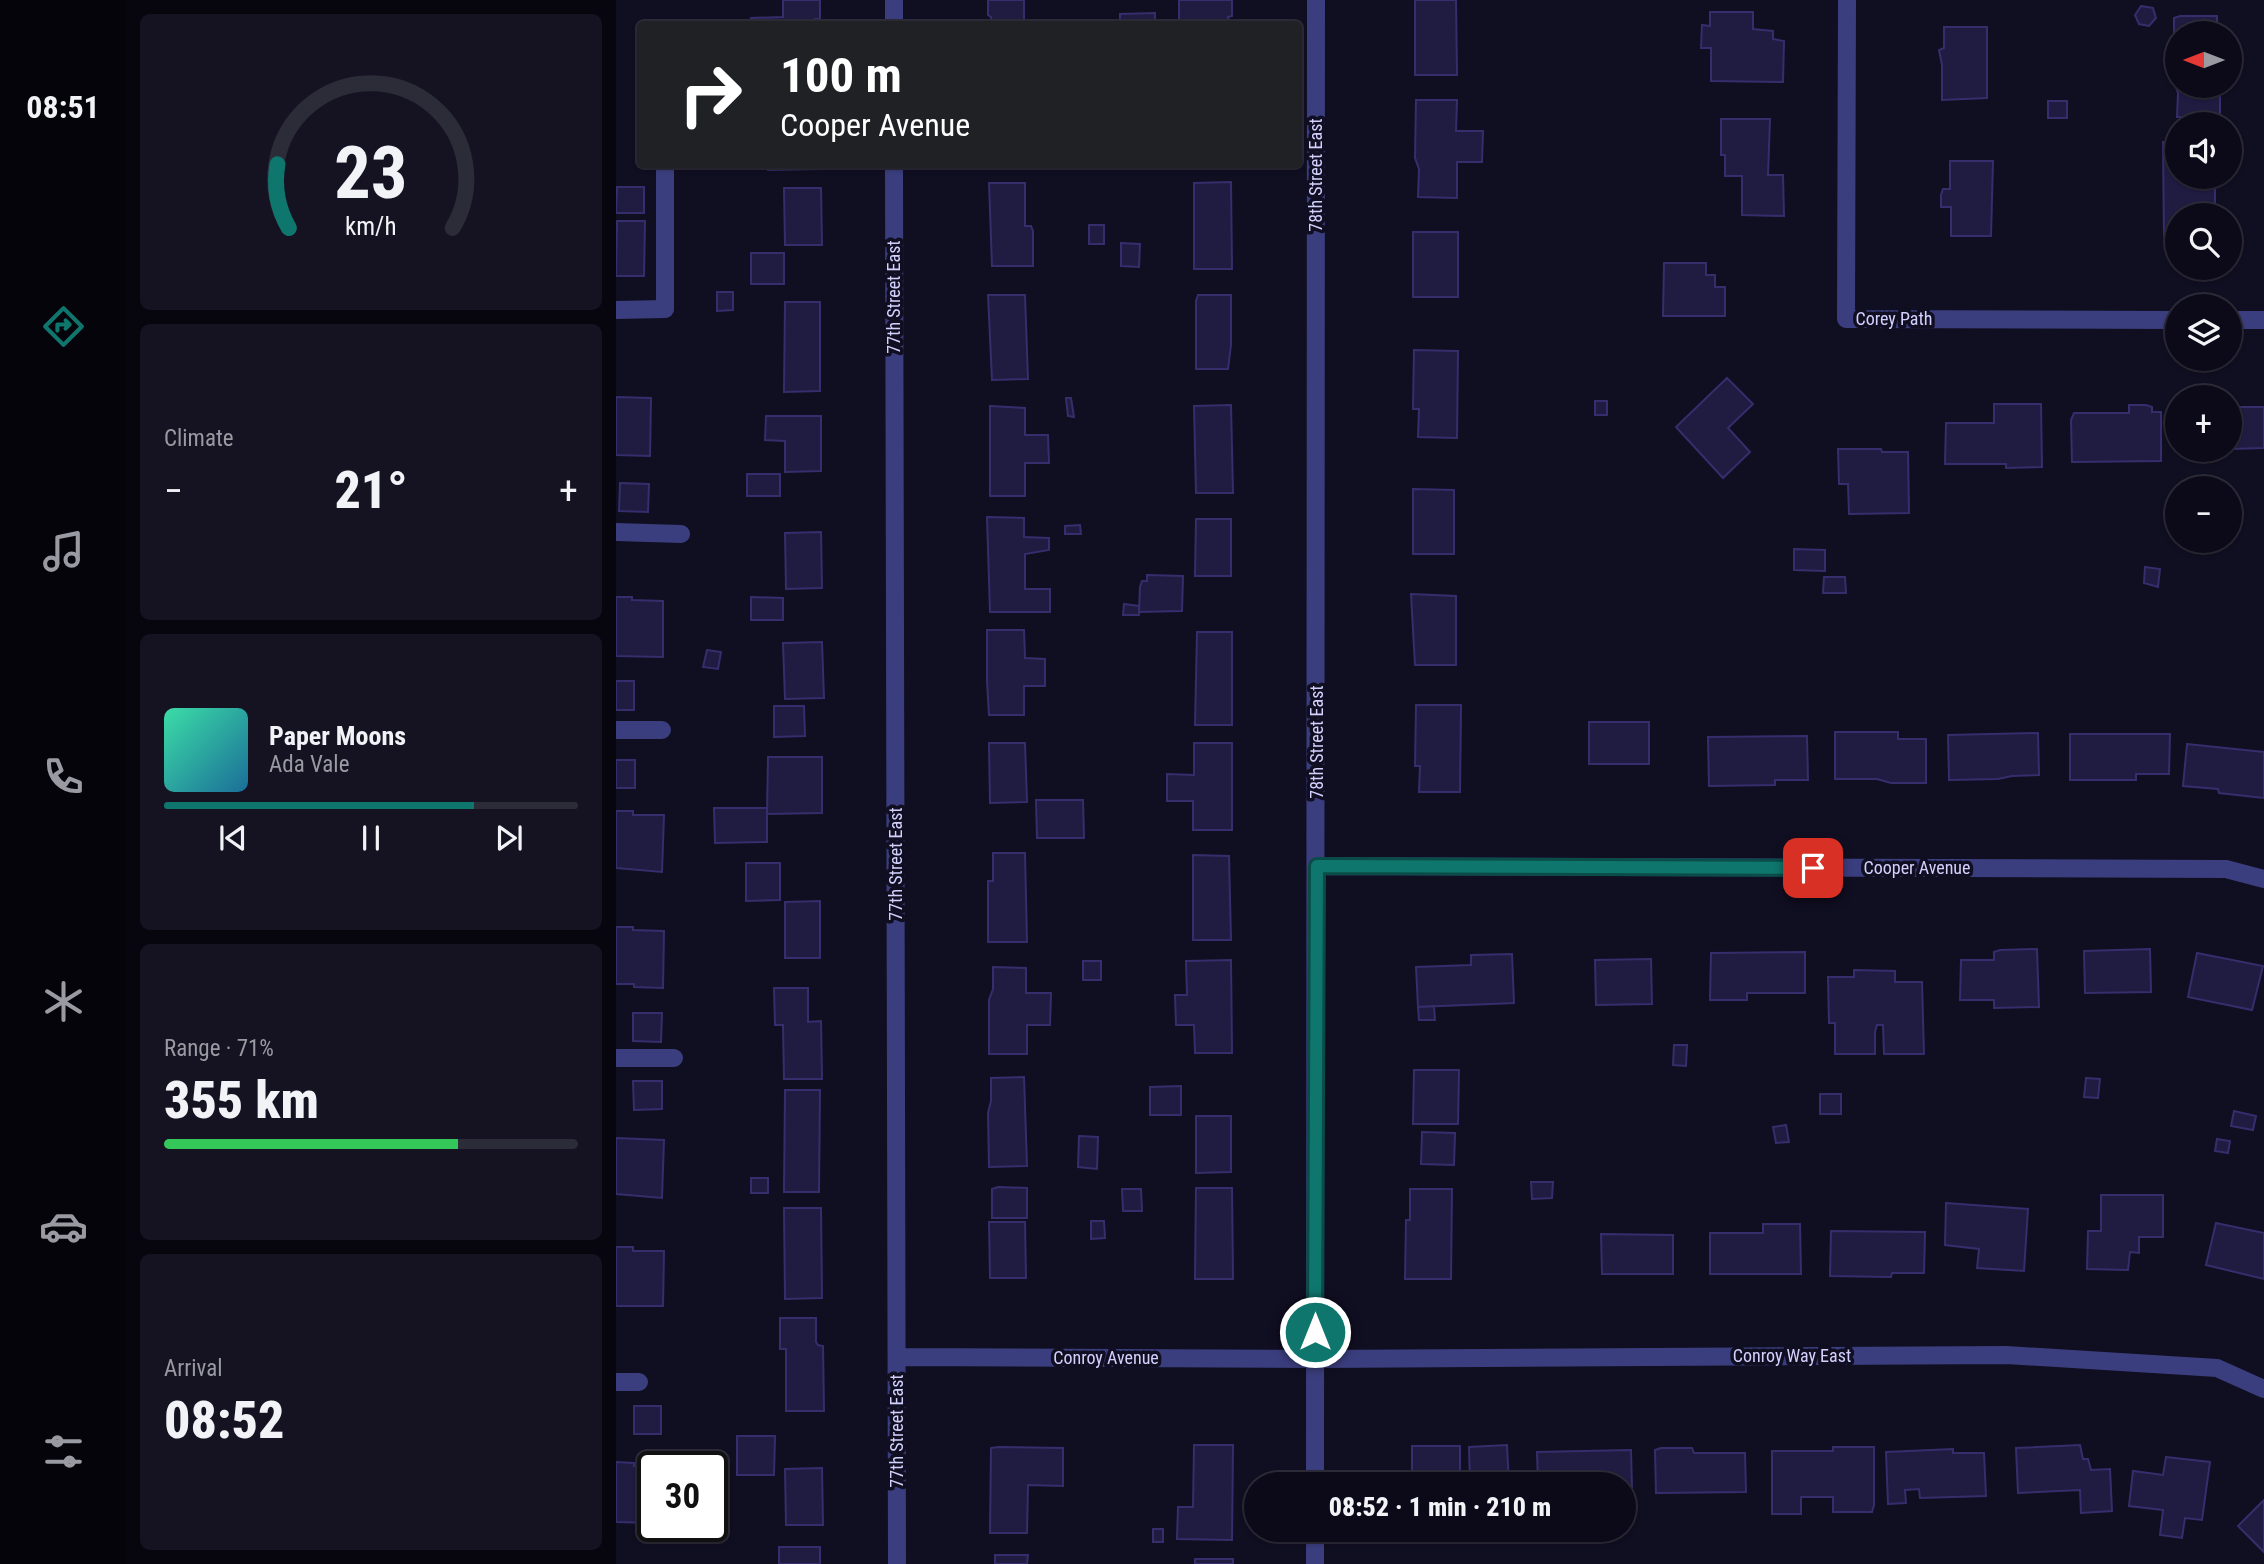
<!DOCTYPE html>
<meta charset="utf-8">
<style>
:root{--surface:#0c0a19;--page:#151322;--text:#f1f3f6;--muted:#9a9aa2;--line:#2c2b38;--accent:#0f766e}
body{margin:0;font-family:"Roboto Condensed",sans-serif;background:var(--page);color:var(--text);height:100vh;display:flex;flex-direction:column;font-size:26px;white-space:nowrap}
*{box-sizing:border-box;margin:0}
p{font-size:23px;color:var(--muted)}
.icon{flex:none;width:38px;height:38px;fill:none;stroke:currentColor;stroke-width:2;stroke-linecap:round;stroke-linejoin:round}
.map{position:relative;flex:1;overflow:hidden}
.sheet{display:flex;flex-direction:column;gap:14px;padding:14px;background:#07060e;width:490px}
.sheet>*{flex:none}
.banner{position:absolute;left:21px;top:21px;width:665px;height:147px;border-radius:7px;box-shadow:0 2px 5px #0004,0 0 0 2px var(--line);background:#202124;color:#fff;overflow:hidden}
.needle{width:46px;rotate:270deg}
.buttons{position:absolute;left:1549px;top:21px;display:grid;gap:14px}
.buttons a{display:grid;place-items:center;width:77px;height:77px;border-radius:50%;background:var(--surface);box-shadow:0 2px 5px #0004,0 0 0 2px var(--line);font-size:35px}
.speed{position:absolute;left:21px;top:1451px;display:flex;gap:14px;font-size:35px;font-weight:700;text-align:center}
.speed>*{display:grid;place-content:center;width:91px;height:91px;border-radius:50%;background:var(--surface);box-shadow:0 2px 5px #0004,0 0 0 2px var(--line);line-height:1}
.speed .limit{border:4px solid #111;border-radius:10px;background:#fff;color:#111}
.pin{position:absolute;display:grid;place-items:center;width:60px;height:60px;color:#fff;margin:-30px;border-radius:14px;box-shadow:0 4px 10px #0006}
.me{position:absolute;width:77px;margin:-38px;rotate:0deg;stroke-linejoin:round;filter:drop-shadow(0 0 5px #0008)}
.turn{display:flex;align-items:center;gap:24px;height:147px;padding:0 28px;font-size:32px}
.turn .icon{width:91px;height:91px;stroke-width:2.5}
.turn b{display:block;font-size:49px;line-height:60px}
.big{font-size:52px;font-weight:800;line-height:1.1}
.sheet .card{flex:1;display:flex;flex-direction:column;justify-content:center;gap:10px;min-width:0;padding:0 24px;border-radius:10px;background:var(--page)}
.sheet .dial{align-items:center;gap:0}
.dial svg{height:182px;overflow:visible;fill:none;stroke:var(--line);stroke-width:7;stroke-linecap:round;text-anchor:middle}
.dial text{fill:var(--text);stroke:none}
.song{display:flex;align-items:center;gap:21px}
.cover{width:84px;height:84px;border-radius:10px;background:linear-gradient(135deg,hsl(160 70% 55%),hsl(200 70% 35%))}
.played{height:7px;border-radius:4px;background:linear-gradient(90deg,var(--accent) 75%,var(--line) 75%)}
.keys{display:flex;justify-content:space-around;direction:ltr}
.heat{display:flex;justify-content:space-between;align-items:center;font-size:38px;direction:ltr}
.charge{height:10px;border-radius:5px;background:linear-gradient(90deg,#34c759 71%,var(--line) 0)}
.trip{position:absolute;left:628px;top:1472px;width:392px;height:70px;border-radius:35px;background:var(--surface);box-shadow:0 2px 5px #0004,0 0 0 2px var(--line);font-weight:800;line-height:70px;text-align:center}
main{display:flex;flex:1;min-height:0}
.menu{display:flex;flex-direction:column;width:126px;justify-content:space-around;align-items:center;background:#05040a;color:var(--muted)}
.menu .icon{width:49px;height:49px}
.menu .active{color:var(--accent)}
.menu b{font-size:32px;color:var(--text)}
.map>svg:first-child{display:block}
</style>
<main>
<nav class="menu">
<b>08:51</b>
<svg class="icon active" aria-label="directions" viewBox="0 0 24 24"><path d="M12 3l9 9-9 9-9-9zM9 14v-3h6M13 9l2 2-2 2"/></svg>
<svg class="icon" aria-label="music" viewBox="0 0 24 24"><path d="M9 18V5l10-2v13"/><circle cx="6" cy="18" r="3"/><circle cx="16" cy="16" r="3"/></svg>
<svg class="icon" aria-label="phone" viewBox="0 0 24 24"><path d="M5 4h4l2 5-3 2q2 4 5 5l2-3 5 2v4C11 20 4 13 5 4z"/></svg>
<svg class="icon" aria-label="climate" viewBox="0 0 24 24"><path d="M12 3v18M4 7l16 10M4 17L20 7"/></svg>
<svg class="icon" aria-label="car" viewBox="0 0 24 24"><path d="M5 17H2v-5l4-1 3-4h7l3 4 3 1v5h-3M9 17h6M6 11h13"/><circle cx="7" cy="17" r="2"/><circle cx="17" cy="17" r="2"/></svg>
<svg class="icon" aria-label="filters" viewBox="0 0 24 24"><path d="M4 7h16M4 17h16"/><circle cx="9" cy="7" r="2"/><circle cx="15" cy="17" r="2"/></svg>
</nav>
<section class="sheet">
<div class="card dial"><svg viewBox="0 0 100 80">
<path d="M14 69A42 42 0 1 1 86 69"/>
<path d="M14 69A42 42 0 0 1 9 41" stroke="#0f766e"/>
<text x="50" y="56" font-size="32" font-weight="700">23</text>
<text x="50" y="72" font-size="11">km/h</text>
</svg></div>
<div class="card"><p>Climate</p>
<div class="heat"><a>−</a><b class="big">21°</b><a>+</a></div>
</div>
<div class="card">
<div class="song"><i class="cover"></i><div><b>Paper Moons</b><p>Ada Vale</p></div></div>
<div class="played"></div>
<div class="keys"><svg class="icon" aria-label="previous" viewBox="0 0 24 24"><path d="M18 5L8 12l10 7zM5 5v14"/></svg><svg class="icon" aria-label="pause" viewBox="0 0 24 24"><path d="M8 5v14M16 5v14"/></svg><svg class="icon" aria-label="next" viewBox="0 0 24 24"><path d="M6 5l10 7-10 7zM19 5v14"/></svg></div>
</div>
<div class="card"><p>Range · 71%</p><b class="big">355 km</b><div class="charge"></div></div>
<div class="card"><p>Arrival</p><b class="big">08:52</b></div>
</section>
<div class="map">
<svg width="1648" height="1564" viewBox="0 0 1648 1564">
<rect width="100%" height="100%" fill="#100e21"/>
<path fill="#201b41" stroke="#362e6c" stroke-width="2" d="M167,0H204V19H199V24H125L134,23L135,18L167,17Z
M372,0H408V22L429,23V24H375V17L372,15Z
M563,0H616V16L612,17V24H563Z
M799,0H840L841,75H799Z
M1525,6L1537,8L1540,18L1533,26L1523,24L1519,15Z
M1094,12H1137V29L1157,31V39L1168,41L1167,82L1095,81V48H1085L1086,25L1094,26Z
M539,13V24H504V14Z
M1564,16H1601V33H1561V86H1607L1604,95V117H1561L1562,93L1558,81V18Z
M1328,27H1371V98L1326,100V65L1323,50L1328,48Z
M800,100H841L840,131H867L866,162H841V198L802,197L803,169L799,158Z
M1432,101H1451V118H1432Z
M1105,119H1154L1152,175H1167L1168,216L1126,215V176H1109V155H1105Z
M1547,142H1561V177H1599V215H1561V236H1548Z
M1334,161H1377L1375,236H1335V207H1325V195L1327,189H1334Z
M152,164H206V169L152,170Z
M615,182L616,269H578V183Z
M373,183H409V226H415L417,231V266H376Z
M1,187H28V213H0Z
M168,188H205L206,245H169Z
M1,221H29L28,276H0Z
M473,225H488V244H473Z
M797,232H842V297H797Z
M505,243L524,244L523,267L505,266Z
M135,253H168V284H135Z
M1048,263H1090V275H1099V287H1109V316H1047Z
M101,292H117V310L101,311Z
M372,295H409L412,379L376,380Z
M582,295H615V345L612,369H580V301Z
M169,302H204V391L168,392Z
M798,350L842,351L841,438L802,437L803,409H797Z
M1111,378L1137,404L1112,428L1134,452L1107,478L1060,427Z
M0,397L35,398L34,456L0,455Z
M450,398H455L458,417L452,416Z
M979,401H991V415H979Z
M1378,404H1425L1426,467L1390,468V464H1329L1330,423H1378Z
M615,405L617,493H580L578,406Z
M1513,405H1530L1536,407V412H1545V461L1456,462L1455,420L1458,413H1513Z
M374,406L409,408V435H432L433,463H409V496H374Z
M1614,407H1648V448L1614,449Z
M150,416H205V471L169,472V441L149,440Z
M1222,449H1265L1266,452H1292L1293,513L1233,514L1232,484H1223Z
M131,474H164V496H131Z
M4,483L33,484L32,512L3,511Z
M797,489L838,490V554H797Z
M371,517L408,518V537L433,538V550L409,554V589H434V612H374Z
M580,519H615V576H579Z
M464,525L465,534H449V526Z
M205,532L206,588L170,589L169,533Z
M1178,549L1209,550V571L1178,570Z
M1529,567L1544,569L1542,587L1528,583Z
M531,575L567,576L566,611L523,612L524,587L526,581H531Z
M1208,577H1229L1230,593H1207Z
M795,594L840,596V665H799Z
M0,597H16V600L47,601V657L0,656Z
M135,597L167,598V620H135Z
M508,604L523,606V615H507Z
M371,630H408L409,658L429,659V686H408V715H373L371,681Z
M581,632H616V725H579Z
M206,642L208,698L169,699L167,643Z
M91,650L105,652L102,669L87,667Z
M0,681H18V710H0Z
M800,705H845L844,792H803L804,766H799Z
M158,706H188L189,736L158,737Z
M973,722H1033V764H973Z
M1219,732H1282V739H1310V783H1275L1261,779H1219Z
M1422,733L1423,775L1396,776L1382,779L1333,780L1332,735Z
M1454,734H1554L1553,774H1520V780H1454Z
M1191,736L1192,780H1159V785L1093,786L1092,737Z
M373,743H409L411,802L374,803Z
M578,743H616V830H577V801H551V774L578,775Z
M1571,744L1648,752V798L1603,793L1602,789L1567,786Z
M152,757H206V813L151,814Z
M0,760H19V788H0Z
M420,800H467L468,838H421Z
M98,808H151V842L99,843Z
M0,811H17V815H48L46,872L0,868Z
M377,853H409L411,942H372V881H377Z
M577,855L613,856L615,940H577Z
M130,863H164V900L130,901Z
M204,901V958H169V902Z
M0,927H17V930L48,931L47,988L18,987V984H0Z
M1421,949L1423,1007L1378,1008V1000H1344L1345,960H1378V952L1384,950Z
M1534,949L1535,992L1469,993L1468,951Z
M1189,952V993H1131V1000H1094L1095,953Z
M1581,953L1647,966L1636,1010L1572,997Z
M896,954L898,1003L802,1007L800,967L855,965V955Z
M1035,959L1036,1004L980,1005L979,960Z
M615,960L616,1053H579L578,1025H560L559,995H571L570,961Z
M467,961H485V980H467Z
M377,967L410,968V993H435L434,1025H411V1054H373V1000L377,989Z
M1238,970L1279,971V982H1306L1308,1054H1268L1267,1025H1261L1259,1032V1054H1219V1023H1213L1212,977H1238Z
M158,988H192V1022L205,1021L206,1079H168L167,1025H159Z
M818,1006L819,1020H803L802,1007Z
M17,1013H46L45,1042L17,1041Z
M1058,1045H1071L1070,1066L1057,1065Z
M798,1070H843L842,1124H797Z
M408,1077L411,1166L373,1167L372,1113L375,1101V1078Z
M1470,1078L1484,1079L1482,1098L1468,1097Z
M17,1081H46V1109L18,1110Z
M565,1086V1115H534V1087Z
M169,1090H204L203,1192H168Z
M1204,1094H1225V1114H1204Z
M1618,1111L1640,1116L1637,1130L1615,1126Z
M580,1116H615V1172L580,1173Z
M1170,1125L1173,1142L1160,1143L1157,1127Z
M806,1132L839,1133L838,1165L805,1164Z
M463,1136L482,1137L481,1169L462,1167Z
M0,1138L48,1140L46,1198L0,1194Z
M1601,1139L1614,1141L1612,1153L1599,1151Z
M135,1178H152V1193H135Z
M915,1182H937L936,1198L916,1199Z
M382,1187L411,1188V1218H376V1189Z
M580,1188H616L617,1279H579Z
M506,1189H525L526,1211H507Z
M794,1189H836L835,1279H789L790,1220H794Z
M1485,1195H1547V1237H1523V1253L1514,1252L1512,1270L1471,1269L1472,1231H1485Z
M1330,1203L1412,1209L1408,1271L1361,1268L1363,1249L1329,1245Z
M168,1208H205L206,1298L169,1299Z
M475,1221H488L489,1238L475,1239Z
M373,1222H409L410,1278H374Z
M1600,1223L1648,1233V1279L1590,1265Z
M1147,1224H1184L1185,1274H1094V1233H1147Z
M1215,1231L1309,1232L1308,1273H1276L1275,1277L1214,1276Z
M985,1234L1057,1235V1274H986Z
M0,1247H17V1251H48L47,1306H0Z
M164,1318H200V1342L202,1345L207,1346L208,1411H170V1349H164Z
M18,1406H45V1434H18Z
M121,1436H159L158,1475H121Z
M578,1445H617L616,1540L561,1539L562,1507H577Z
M891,1445L893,1484H854L853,1447Z
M1464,1445L1467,1459H1472L1475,1470L1494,1469L1496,1511L1465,1513L1464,1490L1402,1493L1400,1448Z
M796,1446H844V1484H798L796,1474Z
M382,1447L447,1448V1486L412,1485L411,1533H374L375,1448Z
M1217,1447H1258V1505L1256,1512H1217V1497H1185V1514H1156V1451H1217Z
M1045,1448H1076L1078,1453H1129L1130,1492L1040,1493L1039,1450Z
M1337,1449V1453H1368L1370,1496L1304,1498L1303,1489L1289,1490L1290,1503L1272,1504L1270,1452Z
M1015,1450L1016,1489H1008V1484H922L921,1452Z
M1550,1457L1594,1462L1586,1520L1569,1518L1566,1538L1544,1535L1547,1510L1513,1506L1517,1471L1547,1475Z
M0,1462L18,1463V1466L37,1467V1523L0,1522Z
M206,1468L207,1525H170L169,1469Z
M1648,1500V1552L1622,1526Z
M537,1529H547V1542H537Z
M163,1547H204V1564H163Z
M379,1555H412L411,1564H379Z
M579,1559H617V1564H579Z"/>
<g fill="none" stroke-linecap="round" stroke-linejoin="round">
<path stroke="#3b3e7e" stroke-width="18" d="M49,164V309
M0,730H46
M0,1058H58
M0,1382H23"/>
<path stroke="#3b3e7e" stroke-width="18" d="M278,0V24
M1231,0L1230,319L1561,320
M278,164L281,1564
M0,310L49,309
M1614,320H1648
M0,532L65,534
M701,866L1610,869L1648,879
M281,1357L699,1359L1390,1355L1601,1368L1648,1389
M699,1484L700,0
M699,1530V1564"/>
</g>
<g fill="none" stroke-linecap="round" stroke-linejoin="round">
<defs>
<path id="route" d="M699,1332L701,866L1197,868"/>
</defs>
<use href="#route" stroke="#0a4d48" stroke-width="18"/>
<use href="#route" stroke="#0f766e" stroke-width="12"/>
</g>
<g text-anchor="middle" stroke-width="7" stroke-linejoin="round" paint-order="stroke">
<g font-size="18" fill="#d2d1fd" stroke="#100e21">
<text transform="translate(700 175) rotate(-90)" y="6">78th Street East</text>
<text transform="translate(278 297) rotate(-90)" y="6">77th Street East</text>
<text x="1278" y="325">Corey Path</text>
<text transform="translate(701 742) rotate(-90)" y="6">78th Street East</text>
<text transform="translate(280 864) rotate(-90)" y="6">77th Street East</text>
<text x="1301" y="874">Cooper Avenue</text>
<text x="1176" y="1362">Conroy Way East</text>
<text x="490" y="1364">Conroy Avenue</text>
<text transform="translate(281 1431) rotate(-90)" y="6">77th Street East</text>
</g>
</g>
</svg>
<div class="buttons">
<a><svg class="needle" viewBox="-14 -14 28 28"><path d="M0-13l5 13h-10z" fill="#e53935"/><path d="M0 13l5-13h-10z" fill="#9a9aa2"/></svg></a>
<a><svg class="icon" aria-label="sound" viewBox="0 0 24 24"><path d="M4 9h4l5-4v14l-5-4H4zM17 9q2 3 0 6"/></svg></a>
<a><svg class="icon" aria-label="search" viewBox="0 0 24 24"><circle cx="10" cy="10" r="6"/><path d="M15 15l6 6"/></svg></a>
<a><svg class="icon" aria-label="layers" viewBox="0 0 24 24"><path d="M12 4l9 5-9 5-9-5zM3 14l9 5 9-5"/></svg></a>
<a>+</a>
<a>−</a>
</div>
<div class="speed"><div class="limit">30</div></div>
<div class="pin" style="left:1197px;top:868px;background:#d93025"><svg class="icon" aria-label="arrive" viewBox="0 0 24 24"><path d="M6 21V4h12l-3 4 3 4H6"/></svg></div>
<svg class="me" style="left:699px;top:1332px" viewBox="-20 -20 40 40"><circle r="17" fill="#0f766e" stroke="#fff" stroke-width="3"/><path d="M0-11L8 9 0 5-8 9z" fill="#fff"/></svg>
<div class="trip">08:52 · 1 min · 210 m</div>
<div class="banner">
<div class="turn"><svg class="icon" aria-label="right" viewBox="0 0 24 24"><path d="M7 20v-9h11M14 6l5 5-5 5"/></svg><div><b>100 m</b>Cooper Avenue</div></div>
</div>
</div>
</main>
